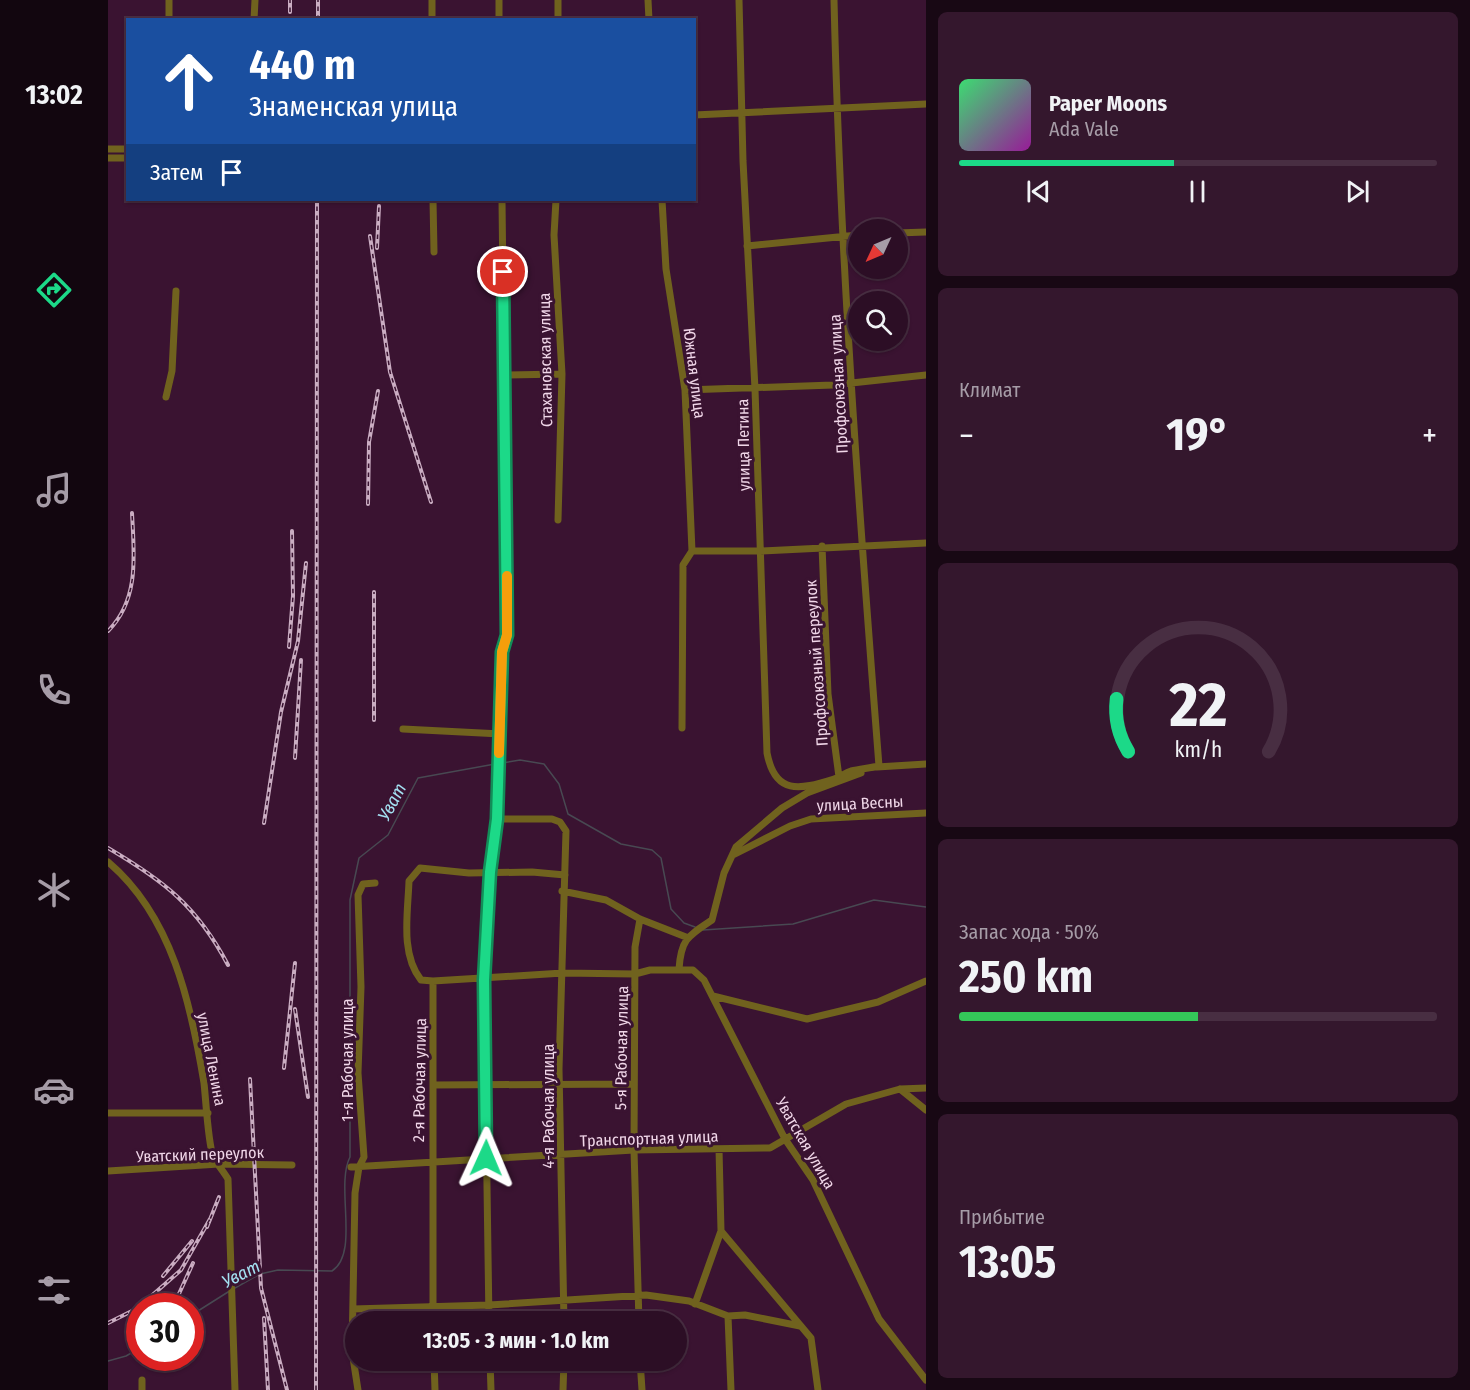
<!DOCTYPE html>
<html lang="ru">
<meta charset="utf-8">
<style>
:root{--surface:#2c0e25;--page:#34172d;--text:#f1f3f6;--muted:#a69ca7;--line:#482e42;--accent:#1cd988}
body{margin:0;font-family:"Fira Sans Condensed",sans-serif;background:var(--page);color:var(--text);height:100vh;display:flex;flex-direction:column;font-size:22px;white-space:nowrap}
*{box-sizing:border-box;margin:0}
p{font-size:20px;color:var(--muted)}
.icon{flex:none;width:33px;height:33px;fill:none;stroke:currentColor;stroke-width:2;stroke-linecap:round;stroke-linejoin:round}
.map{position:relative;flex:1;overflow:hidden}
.panel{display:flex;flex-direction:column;gap:12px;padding:12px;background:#180814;width:544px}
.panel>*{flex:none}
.banner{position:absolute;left:18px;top:18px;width:570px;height:183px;border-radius:0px;box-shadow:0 2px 4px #0004,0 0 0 2px var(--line);background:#1a4fa0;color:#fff;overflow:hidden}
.needle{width:39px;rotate:226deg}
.controls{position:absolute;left:740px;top:219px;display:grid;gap:12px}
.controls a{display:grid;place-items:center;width:60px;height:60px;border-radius:50%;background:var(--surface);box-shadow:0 2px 4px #0004,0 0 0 2px var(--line);font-size:30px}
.speed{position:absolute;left:18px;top:1293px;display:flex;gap:12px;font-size:30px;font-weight:700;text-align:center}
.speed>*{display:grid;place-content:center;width:78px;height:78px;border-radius:50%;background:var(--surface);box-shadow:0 2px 4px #0004,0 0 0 2px var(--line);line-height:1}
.speed .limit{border:9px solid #d22;background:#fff;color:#111}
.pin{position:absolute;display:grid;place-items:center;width:51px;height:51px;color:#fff;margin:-26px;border:3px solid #fff;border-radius:50%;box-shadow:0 2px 6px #0007}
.me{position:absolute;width:66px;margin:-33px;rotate:1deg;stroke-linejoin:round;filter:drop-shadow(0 0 4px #0008)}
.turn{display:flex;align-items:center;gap:21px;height:126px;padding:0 24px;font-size:27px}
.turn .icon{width:78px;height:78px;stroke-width:2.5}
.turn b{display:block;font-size:42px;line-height:51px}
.then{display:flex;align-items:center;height:57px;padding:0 24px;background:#0003;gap:12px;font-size:22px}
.big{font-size:45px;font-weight:700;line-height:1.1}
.panel .tile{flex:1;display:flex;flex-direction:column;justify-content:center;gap:9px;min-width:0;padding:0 21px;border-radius:9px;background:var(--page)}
.panel .dial{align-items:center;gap:0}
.dial svg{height:156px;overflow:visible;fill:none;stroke:var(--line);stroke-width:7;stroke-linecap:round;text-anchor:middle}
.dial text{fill:var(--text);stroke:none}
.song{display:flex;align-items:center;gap:18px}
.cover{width:72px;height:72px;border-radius:9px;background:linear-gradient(135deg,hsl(140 70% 55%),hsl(300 70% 35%))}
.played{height:6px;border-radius:3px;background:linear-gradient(90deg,var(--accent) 45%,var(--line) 45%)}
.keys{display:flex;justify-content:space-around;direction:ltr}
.heat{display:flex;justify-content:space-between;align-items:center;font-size:33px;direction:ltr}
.charge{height:9px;border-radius:4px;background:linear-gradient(90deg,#34c759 50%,var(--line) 0)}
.trip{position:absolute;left:237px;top:1311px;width:342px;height:60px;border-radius:30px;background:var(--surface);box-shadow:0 2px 4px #0004,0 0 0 2px var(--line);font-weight:700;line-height:60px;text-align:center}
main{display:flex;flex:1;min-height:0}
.tabs{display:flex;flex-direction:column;width:108px;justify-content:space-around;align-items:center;background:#12060f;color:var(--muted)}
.tabs .icon{width:42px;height:42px}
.tabs .selected{color:var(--accent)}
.tabs b{font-size:27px;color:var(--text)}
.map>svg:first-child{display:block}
</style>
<main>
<nav class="tabs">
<b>13:02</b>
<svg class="icon selected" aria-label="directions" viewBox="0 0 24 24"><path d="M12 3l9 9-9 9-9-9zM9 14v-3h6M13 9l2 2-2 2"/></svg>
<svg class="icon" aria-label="music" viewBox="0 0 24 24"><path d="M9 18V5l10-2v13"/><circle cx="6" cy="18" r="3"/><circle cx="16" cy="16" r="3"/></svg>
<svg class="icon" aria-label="phone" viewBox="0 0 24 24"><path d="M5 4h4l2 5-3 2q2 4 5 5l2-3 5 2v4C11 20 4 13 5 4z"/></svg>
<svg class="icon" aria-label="climate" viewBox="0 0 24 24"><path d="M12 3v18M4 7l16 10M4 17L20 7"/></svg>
<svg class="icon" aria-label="car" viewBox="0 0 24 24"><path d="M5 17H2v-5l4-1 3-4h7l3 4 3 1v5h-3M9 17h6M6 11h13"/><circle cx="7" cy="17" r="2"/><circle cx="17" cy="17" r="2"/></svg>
<svg class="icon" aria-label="filters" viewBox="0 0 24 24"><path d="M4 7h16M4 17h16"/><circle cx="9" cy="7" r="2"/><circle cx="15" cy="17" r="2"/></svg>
</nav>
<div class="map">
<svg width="818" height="1390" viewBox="0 0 818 1390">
<rect width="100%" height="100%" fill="#3a1331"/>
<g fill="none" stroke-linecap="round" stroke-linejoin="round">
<path stroke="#484952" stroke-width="1.5" d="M394,763L412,760L436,764L451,784L460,814L513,844L544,850L553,858L563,909L576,923L587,927
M595,930L685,924L766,900L818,907
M127,1288L152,1274L170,1270L224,1271C252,1253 227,1186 242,1157V900L251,858L280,835L310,778L387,764
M82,1316L120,1292
M0,1361L18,1356L32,1348"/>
<path stroke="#70621e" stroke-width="7" d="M61,0V20
M391,0V20
M540,0L541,20
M631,0L635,161L647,389L659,753C667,795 691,790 726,779C732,777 737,773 743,771C752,769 762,768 771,766
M726,0C732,256 751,511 771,766
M146,20L147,0
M324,20V0
M450,20V0
M586,115L818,104
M0,149H20
M0,158H20
M325,200L326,252
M448,200L446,235L454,374L450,520
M554,200L558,269L577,390L584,551
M789,233L818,232
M639,246L750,235
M396,375L454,374
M577,390L725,385L818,375
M58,397L64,371L68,291
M714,546L720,694L731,777
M584,551H652L818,543
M574,728L575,565L584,551
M295,729L393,734
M769,767L818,764
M389,819H444L452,822L458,831L451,1069L456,1322
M625,855L682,826L703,819L818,813
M0,862C64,916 83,1004 96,1083C98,1101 100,1142 105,1156C108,1163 116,1172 120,1179L127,1390
M454,891L498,900L532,919L578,937
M571,969C573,939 580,936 604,920L616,873L628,847L674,808L699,793L753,773
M325,981L455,973L527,974L542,970H585L596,980L677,1139L705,1180L771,1319L818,1380
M605,996L699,1019L770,1002L818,981
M325,1085L526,1084
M792,1089L818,1110
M0,1113H100
M243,1167L526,1150L662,1148L738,1104L792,1089L818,1088
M0,1171L111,1164L184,1165
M613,1231L703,1338L710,1390
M587,1304L613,1231L611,1149
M245,1309L381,1305L538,1295L581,1301L620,1316L637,1315L692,1326
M620,1316L623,1390
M325,1322V981L313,980C292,954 300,912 301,881L312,868L361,873L424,872L457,875
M381,1322L376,980L382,872L389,819L394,652L399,635L394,200
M531,1322L526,1150L527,947L532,919
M326,1360L327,1390
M382,1360L383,1390
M532,1360L534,1390
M34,1390V1380
M250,1390L244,1351L247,1193L251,1167L256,1157L250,1073L253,987L250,895L255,884L267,883
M455,1390L456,1360"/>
<defs>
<path id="rail" d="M182,12V0
M210,20V0
M262,236L282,372L323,502
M269,248L271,206
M260,504L261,442L270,391
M0,631C32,599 26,554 24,513
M181,647L185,596L184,531
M266,720V592
M187,758L193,660
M156,823L173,712L190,641L198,563
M0,848C56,881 89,906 120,965
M187,1009L200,1097
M176,1068L187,963
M142,1079L153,1288L179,1390
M99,1227L111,1197
M55,1276L84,1241
M70,1296L85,1263
M32,1306L73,1270L102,1219
M156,1318L160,1390
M0,1323L32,1307
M208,1390L209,200"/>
</defs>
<use href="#rail" stroke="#caadc2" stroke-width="4"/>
<use href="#rail" stroke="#3a1331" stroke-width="1.5" stroke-dasharray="4.5" stroke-linecap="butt"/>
</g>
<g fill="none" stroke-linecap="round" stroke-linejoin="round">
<defs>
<path id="route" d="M378,1158L376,980L382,872L389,819L394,652L399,635L395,272"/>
</defs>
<use href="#route" stroke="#128d58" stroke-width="15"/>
<use href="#route" stroke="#1cd988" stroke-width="10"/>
<path stroke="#f59e0b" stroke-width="10" d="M391,753L394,652L399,635V576"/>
</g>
<g text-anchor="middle" stroke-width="6" stroke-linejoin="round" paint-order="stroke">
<g font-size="16" fill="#f0d6e8" stroke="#3a1331">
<text transform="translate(437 360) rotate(-91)" y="6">Стахановская улица</text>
<text transform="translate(587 373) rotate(83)" y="6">Южная улица</text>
<text transform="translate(730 384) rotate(-93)" y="6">Профсоюзная улица</text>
<text transform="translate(635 445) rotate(-91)" y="6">улица Петина</text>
<text transform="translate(708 663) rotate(-94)" y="6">Профсоюзный переулок</text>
<text transform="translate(752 803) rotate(-3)" y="6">улица Весны</text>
<text transform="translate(513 1048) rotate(-89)" y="6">5-я Рабочая улица</text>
<text transform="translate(104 1059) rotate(79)" y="6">улица Ленина</text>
<text transform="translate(239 1060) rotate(-90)" y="6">1-я Рабочая улица</text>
<text transform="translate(311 1080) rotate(-89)" y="6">2-я Рабочая улица</text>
<text transform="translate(440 1106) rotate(-90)" y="6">4-я Рабочая улица</text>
<text transform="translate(541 1138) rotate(-2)" y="6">Транспортная улица</text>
<text transform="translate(698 1143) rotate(60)" y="6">Уватская улица</text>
<text transform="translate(92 1154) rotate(-2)" y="6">Уватский переулок</text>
</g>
<g font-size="18" font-style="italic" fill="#a4e1f2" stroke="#3a1331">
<text transform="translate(284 802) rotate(-62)" y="6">Уват</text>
<text transform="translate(133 1274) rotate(-27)" y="6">Уват</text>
</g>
</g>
</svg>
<div class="controls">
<a><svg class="needle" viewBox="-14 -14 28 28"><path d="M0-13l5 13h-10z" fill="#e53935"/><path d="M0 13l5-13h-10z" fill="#a69ca7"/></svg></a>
<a><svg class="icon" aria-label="search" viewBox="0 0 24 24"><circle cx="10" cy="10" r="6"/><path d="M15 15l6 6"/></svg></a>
</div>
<div class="speed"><div class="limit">30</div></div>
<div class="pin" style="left:395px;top:272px;background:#d93025"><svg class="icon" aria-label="arrive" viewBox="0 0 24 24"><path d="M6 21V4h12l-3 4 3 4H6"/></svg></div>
<svg class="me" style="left:378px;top:1158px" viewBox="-20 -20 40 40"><path d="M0-17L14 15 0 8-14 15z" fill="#1cd988" stroke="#fff" stroke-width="4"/></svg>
<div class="trip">13:05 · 3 мин · 1.0 km</div>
<div class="banner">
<div class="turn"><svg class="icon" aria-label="ahead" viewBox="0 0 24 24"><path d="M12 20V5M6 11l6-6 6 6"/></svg><div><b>440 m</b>Знаменская улица</div></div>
<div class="then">Затем<svg class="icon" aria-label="arrive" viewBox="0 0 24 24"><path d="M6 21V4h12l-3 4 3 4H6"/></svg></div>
</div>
</div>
<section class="panel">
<div class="tile">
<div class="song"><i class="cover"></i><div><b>Paper Moons</b><p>Ada Vale</p></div></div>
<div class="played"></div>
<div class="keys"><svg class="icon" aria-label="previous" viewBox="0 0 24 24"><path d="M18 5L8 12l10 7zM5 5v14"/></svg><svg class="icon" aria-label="pause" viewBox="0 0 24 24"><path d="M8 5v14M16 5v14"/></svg><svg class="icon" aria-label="next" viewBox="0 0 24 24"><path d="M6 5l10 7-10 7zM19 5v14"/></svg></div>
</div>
<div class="tile"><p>Климат</p>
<div class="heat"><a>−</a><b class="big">19°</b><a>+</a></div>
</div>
<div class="tile dial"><svg viewBox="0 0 100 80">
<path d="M14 69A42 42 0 1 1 86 69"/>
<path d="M14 69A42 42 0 0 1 8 42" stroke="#1cd988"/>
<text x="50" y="56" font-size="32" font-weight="700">22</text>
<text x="50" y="72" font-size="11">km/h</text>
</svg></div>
<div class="tile"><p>Запас хода · 50%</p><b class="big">250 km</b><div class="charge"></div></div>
<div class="tile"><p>Прибытие</p><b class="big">13:05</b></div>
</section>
</main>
